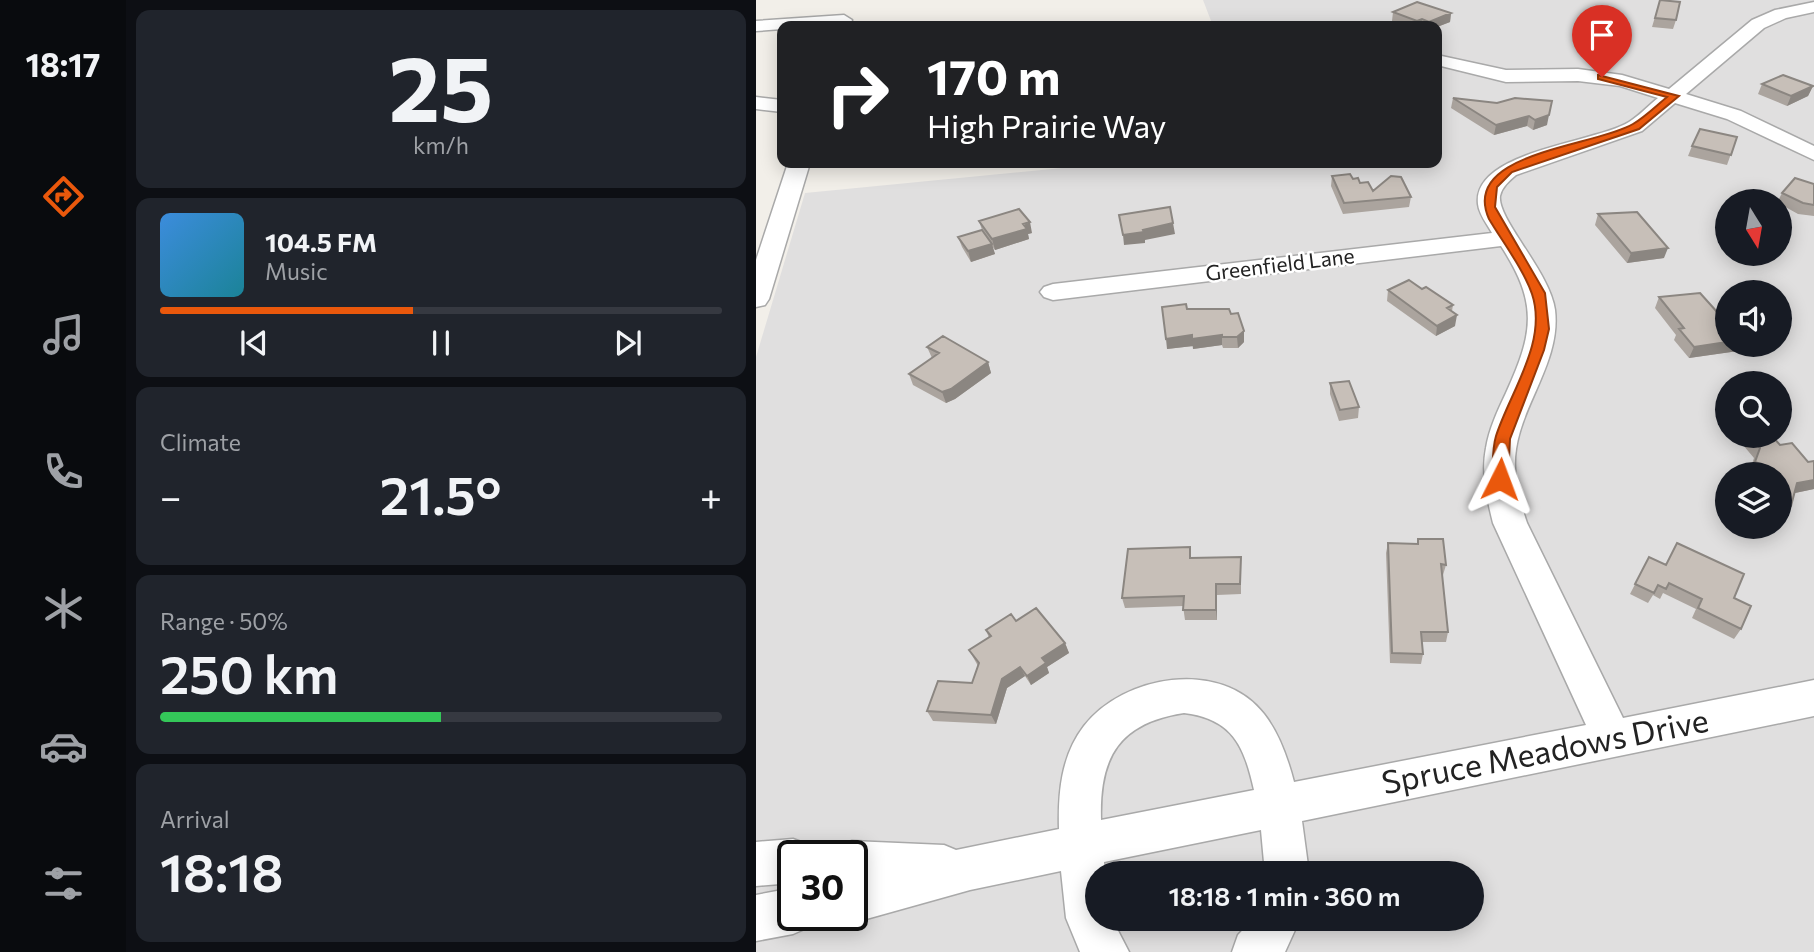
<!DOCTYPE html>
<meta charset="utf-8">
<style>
:root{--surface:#171b24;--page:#20242c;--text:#f1f3f6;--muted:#9ea1a6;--line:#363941;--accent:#ea580c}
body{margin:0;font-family:Commissioner,sans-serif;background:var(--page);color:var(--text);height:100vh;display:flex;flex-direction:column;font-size:26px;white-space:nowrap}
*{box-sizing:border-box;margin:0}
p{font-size:23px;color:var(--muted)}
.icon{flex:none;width:38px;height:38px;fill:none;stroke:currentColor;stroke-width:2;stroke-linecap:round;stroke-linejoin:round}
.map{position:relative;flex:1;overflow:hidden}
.details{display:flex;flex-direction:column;gap:10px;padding:10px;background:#0d0f14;width:630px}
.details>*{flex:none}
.banner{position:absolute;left:21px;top:21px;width:665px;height:147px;border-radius:14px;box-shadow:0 4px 18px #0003;background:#202124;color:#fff;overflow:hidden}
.needle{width:46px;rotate:169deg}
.tools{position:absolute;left:959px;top:189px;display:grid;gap:14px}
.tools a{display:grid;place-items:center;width:77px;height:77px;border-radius:50%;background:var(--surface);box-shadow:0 4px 18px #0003;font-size:35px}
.speed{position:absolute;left:21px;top:840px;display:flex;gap:14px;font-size:35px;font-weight:700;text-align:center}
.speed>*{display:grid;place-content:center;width:91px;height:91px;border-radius:50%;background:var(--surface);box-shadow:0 4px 18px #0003;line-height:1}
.speed .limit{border:4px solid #111;border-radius:10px;background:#fff;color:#111}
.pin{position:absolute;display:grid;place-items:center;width:60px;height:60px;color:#fff;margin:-72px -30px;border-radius:50% 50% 50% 0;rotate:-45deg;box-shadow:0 0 7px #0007}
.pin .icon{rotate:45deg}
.me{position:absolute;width:77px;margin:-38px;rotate:3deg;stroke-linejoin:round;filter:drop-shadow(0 0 5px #0008)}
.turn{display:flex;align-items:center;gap:24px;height:147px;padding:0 35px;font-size:32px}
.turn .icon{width:91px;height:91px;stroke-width:2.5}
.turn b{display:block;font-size:49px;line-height:60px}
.big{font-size:52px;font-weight:600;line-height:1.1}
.details .card{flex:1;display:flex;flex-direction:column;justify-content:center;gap:10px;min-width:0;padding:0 24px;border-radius:14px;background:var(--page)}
.details .dial{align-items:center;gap:0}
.dial b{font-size:91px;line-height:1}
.song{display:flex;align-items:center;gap:21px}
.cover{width:84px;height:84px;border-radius:10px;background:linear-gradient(135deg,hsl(210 70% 55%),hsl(190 70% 35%))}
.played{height:7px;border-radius:4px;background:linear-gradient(90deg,var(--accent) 45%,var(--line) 45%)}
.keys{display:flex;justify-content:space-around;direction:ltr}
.heat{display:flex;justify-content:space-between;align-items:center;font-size:38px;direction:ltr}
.charge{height:10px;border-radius:5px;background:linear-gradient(90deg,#34c759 50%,var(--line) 0)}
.trip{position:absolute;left:329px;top:861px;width:399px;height:70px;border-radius:35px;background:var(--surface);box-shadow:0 4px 18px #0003;font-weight:600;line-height:70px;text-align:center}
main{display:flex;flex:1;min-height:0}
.menu{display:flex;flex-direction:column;width:126px;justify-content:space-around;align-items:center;background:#090b0e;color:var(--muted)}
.menu .icon{width:49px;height:49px}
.menu .active{color:var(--accent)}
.menu b{font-size:32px;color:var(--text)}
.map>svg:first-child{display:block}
</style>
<main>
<nav class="menu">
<b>18:17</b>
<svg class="icon active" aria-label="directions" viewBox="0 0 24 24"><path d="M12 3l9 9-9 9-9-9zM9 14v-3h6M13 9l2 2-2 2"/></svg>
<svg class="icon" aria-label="music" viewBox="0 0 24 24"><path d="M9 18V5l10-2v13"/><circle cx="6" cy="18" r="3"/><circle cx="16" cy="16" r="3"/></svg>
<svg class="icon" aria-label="phone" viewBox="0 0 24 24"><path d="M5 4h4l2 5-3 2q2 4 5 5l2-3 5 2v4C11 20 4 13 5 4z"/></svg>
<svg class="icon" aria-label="climate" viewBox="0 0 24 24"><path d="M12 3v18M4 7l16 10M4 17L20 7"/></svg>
<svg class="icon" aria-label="car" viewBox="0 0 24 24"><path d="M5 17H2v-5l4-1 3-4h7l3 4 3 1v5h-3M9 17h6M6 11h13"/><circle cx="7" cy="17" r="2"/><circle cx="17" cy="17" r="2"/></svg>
<svg class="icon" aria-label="filters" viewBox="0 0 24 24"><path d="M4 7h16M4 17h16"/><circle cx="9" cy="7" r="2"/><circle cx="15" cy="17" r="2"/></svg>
</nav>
<section class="details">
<div class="card dial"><b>25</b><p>km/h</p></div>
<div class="card">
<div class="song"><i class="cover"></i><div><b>104.5 FM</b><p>Music</p></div></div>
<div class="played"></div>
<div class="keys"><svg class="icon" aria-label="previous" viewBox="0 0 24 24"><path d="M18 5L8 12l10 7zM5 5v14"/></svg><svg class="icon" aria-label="pause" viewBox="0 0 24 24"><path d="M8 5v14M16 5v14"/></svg><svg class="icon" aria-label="next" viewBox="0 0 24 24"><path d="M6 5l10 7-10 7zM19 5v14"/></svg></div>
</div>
<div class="card"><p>Climate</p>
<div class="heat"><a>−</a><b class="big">21.5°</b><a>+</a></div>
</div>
<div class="card"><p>Range · 50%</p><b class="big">250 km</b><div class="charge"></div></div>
<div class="card"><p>Arrival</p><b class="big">18:18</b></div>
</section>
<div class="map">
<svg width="1058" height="952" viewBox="0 0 1058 952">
<rect width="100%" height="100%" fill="#f2efe9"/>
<path fill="#e0dfdf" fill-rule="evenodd" d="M447,0H1058V952H0V357L49,193L358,163H681V26H457ZM971,201H1024V254H971ZM971,292H1024V345H971ZM971,383H1024V436H971ZM971,474H1024V527H971ZM37,856H96V915H37ZM341,873H716V919H341Z"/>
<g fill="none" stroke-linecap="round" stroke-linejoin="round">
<defs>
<path id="minor" d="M1058,2V12L1030,18L1008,28L930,94L985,111L1058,146V160L971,119L919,103L886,131L760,175C753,181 746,187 744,196C741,219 794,272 799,310C805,360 767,402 760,449C756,474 763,499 771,523L867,718L1058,680V716L546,821L553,873H509L505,830L348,862L349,873H341V919H356L373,952H324L310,918L305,871L214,890L96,923L80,916L96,915V856H77L80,847L96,841L188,845L200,850L303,829C302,793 305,756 328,726C367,675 465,658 508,714C523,733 532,759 538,782L830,725L737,523C731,499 725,473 730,448C733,429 742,410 750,393C778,332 782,303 745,246L297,300L288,297L284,292L288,287L297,284L736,233C731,224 723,214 722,204C716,151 839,143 873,122C883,116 892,106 902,98L864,86L822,81L750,82L681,65V55L750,70L822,69L866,75L913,89L996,20L1019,10ZM428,713C477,719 488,746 498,790L345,820C343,757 363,723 428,713Z
M88,15L96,20L94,24L26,26V29L0,31V21Z
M0,97L26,100V112L0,109Z
M32,163H54L13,299L9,305L0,307V260Z
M37,839L53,845L57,856H37V883L0,886V842Z
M37,888V915H58L53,927L37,934L0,941V895Z
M497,919H544L529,952H476L482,935Z"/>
</defs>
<use href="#minor" stroke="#a9a9a9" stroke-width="3"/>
<use href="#minor" fill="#fff" fill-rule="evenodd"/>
</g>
<path fill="#aba49e" d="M904,0L920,20L917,29L896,27Z
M637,12L695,13L694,22L681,27V26H649L636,21Z
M1006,84L1057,86L1052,96L1031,106L1002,94Z
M697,98L741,103L759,98L791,125L777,130L771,126L738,135L695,108Z
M981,137L971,165L932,156L936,146Z
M576,176L597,179L617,191L655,197L653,207L587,214L575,186Z
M1058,184V216L1042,214L1024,204V201H1022L1026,193Z
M842,214L908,258L871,263L839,225Z
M223,221L276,233L272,234L273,239L239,250L236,246L239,254L215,262L206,247L202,237L226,230Z
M666,289L697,305L696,311L699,326L680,336L631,301L632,290Z
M903,297L971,345H985L982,351L933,358L918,340L920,335L899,308Z
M431,309L475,314L488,342L482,348H467L466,345L437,349V346L411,349Z
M171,347L232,362L235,373L199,399L190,403L157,385L153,374L176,358Z
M574,383L603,407L602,418L583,421L574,394Z
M993,436H1016L1024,445L1052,462L1058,461V489L1039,493L1035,506L1028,516L1024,515V474H997L993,473L998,458L987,445Z
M662,539L690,565L687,575H686L692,632L690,642H666L667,654L665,664L634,663L630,553L632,543L661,544Z
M893,557L978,598L985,629L978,639L936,618L940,609L907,593L904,599L897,595L892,603L874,594Z
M436,558L485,567V594L461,595V620H429L427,606L369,608L366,598Z
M260,621L309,643L313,653L291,667L293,673L275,685L269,676L251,688L240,724L177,721L171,711L216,683L222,666L213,650L233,638L230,630Z"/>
<path fill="#8b8681" d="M695,13L694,22L681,27V26H673V22Z
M666,19L665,26H660L661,21Z
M1057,86L1052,96L1031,106L1035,96Z
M793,115L791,125L777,130L779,120Z
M773,116L771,126L738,135L740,125Z
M274,222L276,233L272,234L273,239L239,250L236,239Z
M417,223L419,234L389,240V243L368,245L367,235Z
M236,244L239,254L215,262L212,251Z
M912,248L908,258L871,263L875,253Z
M701,315L699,326L680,336L681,326Z
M488,331V342L482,348L481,337Z
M436,335L437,346L411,349L410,339Z
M466,335V345L437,349L436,339Z
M971,342V345H985L982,351L933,358L938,347Z
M232,362L235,373L199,399L190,403L186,392Z
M1058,480V489L1034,494L1041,483Z
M460,584L461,595V620L460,610Z
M309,643L313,653L291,667L293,673L275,685L271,676L286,658Z
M264,667L269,676L251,688L240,724L235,715L246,679Z"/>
<path fill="#c7bfb8" stroke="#8b8681" stroke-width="2" d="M904,0L924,2L920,20L899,18Z
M661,2L695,13L673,22L666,19L661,21L637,12Z
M1027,75L1057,86L1035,96L1006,84Z
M697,98L741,103L759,98L796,101L793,115L779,120L773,116L740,125Z
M944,129L981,137L975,155L936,146Z
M594,174L597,179L602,178L604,183L612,182L617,191L635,176L645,177L655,197L588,203L576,176Z
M1039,178L1058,184V205L1047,203L1026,193Z
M414,207L417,223L387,230L388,232L367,235L363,215Z
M263,209L274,222L267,224L271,229L236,239L223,221Z
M881,212L912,248L875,253L842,214Z
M226,230L236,244L212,251L202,237Z
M653,280L666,289L670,287L697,305L691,308L701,315L681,326L632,290Z
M944,293L971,323V342L938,347L923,329L928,328L903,297Z
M430,304L431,309H473L475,314L482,313L488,331L481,337H466V335L436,339V335L410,339L406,307Z
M187,336L232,362L195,389L186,392L153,374L183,353L171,347Z
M593,381L603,407L584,410L574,383Z
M994,436H1016L1024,445L1036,443L1052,462L1058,461V480L1041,483L1035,506L1024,502V474H1017L1018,469L999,462L1004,448Z
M662,539H687L690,565L685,564L692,632H665L667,654L636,653L632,543L662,544Z
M921,543L988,574L978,598L995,606L985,629L942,608L946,599L913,583L910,589L902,585L898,593L879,584L893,557L910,565Z
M434,547V558L485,557L484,584H460V610H427L428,596L366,598L372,549Z
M280,608L309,643L286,658L290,663L271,676L264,667L246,679L235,715L171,711L182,681L216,683L223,663L213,650L235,636L230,630L255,614L260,621Z"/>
<path fill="#ea580c" stroke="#983908" stroke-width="2" d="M842,75L923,96L883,129L756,172L741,187L739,207L789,293L793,329L788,350L754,439L752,479L744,485L736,479C737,465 736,449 740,436C754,392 792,342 776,294C768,270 746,241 733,219C703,152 838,147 877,124C889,117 900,106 911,97L842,79Z"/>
<g text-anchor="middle" stroke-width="5" stroke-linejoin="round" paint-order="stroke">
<g font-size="21" fill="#222" stroke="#fff">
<text transform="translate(524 265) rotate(-7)" y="7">Greenfield Lane</text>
</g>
<g font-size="32" fill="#222" stroke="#fff">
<text transform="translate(789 752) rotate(-11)" y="11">Spruce Meadows Drive</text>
</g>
</g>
</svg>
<div class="tools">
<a><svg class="needle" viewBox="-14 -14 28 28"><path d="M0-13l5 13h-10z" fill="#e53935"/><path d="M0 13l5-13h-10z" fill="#9ea1a6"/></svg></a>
<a><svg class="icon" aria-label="sound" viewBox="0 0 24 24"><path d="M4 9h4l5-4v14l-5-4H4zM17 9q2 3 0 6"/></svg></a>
<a><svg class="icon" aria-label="search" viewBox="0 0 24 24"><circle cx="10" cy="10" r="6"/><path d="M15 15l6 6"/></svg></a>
<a><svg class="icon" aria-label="layers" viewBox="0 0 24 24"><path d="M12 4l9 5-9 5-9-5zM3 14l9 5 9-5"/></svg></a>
</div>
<div class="speed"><div class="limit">30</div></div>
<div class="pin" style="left:846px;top:77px;background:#d93025"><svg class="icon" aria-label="arrive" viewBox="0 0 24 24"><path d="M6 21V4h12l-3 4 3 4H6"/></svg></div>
<svg class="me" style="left:744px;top:479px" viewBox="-20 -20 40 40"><path d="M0-17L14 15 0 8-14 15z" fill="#ea580c" stroke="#fff" stroke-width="4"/></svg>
<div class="trip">18:18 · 1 min · 360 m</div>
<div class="banner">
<div class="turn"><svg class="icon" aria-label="right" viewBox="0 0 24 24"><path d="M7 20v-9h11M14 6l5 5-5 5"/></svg><div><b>170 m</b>High Prairie Way</div></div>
</div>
</div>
</main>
